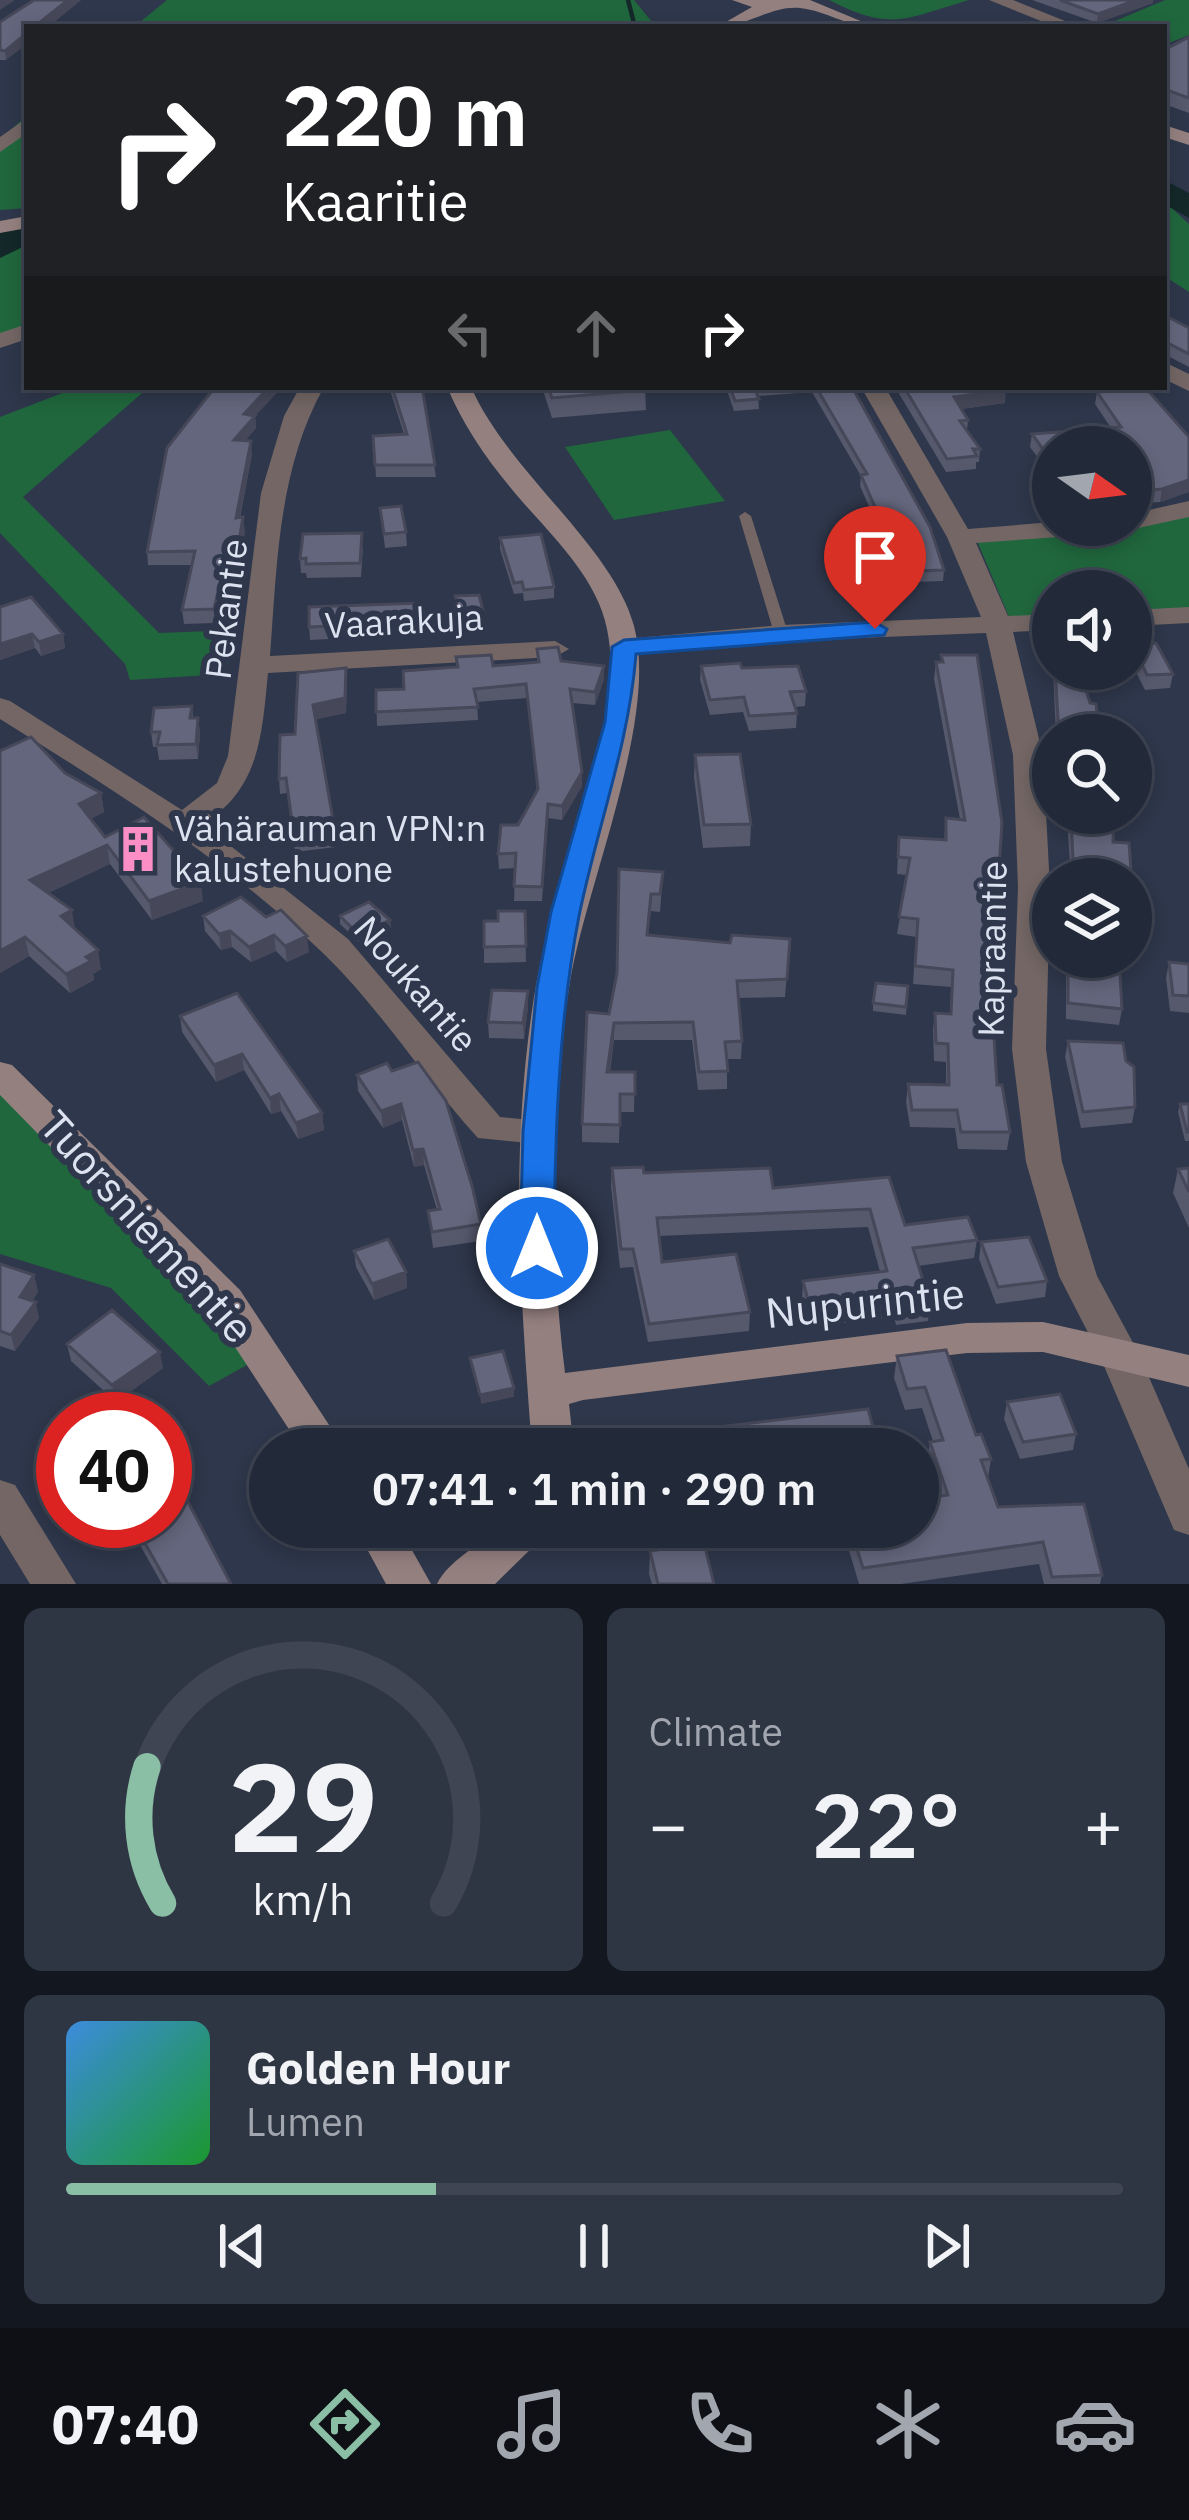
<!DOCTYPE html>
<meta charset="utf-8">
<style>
:root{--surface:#222938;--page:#2e3543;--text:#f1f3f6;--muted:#a2a6ae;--line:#3f4553;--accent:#8abfa5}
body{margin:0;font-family:"IBM Plex Sans",sans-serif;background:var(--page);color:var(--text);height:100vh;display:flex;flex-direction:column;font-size:45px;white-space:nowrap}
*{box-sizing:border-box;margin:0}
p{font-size:39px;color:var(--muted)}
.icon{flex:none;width:66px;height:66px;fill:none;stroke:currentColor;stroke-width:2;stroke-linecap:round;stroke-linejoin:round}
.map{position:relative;height:1584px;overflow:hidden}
.panel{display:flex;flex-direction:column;gap:24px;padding:24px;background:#13171f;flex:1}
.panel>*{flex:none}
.banner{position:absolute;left:24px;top:24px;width:1143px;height:366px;border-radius:0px;box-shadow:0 6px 18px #0003,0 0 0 3px var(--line);background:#202124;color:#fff;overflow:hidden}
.needle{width:78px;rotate:104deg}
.controls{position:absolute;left:1032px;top:426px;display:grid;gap:24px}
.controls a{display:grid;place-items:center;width:120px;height:120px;border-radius:50%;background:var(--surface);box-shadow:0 6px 18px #0003,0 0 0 3px var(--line);font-size:60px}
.speed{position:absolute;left:36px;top:1392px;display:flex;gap:24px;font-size:60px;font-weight:700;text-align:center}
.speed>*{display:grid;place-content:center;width:156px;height:156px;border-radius:50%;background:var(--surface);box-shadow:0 6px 18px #0003,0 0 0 3px var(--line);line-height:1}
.speed .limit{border:18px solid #d22;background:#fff;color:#111}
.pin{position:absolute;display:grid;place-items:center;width:102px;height:102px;color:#fff;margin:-123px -51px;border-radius:50% 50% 50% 0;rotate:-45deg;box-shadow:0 0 12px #0007}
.pin .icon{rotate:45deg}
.me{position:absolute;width:132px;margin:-66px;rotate:0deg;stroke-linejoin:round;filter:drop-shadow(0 0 9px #0008)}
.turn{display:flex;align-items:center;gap:42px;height:252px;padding:0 60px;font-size:54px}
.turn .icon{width:156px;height:156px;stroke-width:2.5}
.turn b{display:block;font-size:84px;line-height:102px}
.lanes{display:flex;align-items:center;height:114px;padding:0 60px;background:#0003;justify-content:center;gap:60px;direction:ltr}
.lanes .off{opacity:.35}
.big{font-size:90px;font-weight:600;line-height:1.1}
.panel .widget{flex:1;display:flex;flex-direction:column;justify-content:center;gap:18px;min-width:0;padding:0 42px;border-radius:18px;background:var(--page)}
.panel .dial{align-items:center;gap:0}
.dial svg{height:312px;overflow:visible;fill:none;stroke:var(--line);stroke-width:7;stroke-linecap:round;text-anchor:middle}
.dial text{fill:var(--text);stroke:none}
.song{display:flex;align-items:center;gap:36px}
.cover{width:144px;height:144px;border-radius:18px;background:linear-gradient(135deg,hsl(210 70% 55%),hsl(130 70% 35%))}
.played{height:12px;border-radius:6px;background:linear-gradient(90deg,var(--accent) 35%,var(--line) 35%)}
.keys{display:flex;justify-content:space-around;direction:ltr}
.heat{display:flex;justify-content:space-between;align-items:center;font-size:66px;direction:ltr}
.panel .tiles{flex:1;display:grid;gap:24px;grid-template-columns:1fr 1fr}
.widget:last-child{grid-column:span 2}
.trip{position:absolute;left:249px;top:1428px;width:690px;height:120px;border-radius:60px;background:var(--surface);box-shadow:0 6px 18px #0003,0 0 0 3px var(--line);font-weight:600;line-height:120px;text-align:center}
.tab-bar{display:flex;height:192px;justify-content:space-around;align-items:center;background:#0e1016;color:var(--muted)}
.tab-bar .icon{width:84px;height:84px}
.tab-bar .selected{color:var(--accent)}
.tab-bar b{font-size:54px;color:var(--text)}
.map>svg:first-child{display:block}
</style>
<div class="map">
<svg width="1189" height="1584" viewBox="0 0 1189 1584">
<rect width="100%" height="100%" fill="#2e374b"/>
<path fill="#20673d" d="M167,0H634L656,27H134Z
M829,0H969C904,19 892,32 829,0Z
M1165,0H1189V35L1164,45V27H1101Z
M27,115V208L0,210V140Z
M1164,201L1189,224V292L1164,276Z
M27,228V334L0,343V232Z
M78,387H149L23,497L159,633L237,630L225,674L130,680L125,664L0,533V417Z
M670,430L725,501L614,520L565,447Z
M1189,514V613L1131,617V591H1053V621L1012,624L975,536L1131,525Z
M0,1089L263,1356L209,1386L111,1288L0,1254Z"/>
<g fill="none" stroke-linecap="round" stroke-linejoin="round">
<path stroke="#142829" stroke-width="4.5" d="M628,0L635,27"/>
<path fill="#142829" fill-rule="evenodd" d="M1164,180L1189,193V218L1164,204Z
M18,226L27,228V245L0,258V233Z"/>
<path fill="#736665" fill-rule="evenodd" d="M745,512L751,516L788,633L786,636H776L774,633L739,516Z"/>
<path fill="#736665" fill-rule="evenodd" d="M989,0H1013L1080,27H1056Z
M27,118V133L0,152V137Z
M27,324V339L0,348V333Z
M1164,362L1189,374V391L1164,379Z
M300,387H324C278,469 277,565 270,656L555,641L569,649L555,657L268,673C262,734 260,789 203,824L348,939L500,1117L552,1122L557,1131L552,1140L539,1144L478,1138C425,1080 382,1011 326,956C229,862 114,790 0,719V698L10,701L182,810L217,783L228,756L261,493L284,416Z
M861,387H885L968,529L1053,522L1131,525V514L1189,501V517L1115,533L976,543L1008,616L1053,614V630L1013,632L1043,755L1050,888L1046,1049L1062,1162L1097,1276L1138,1352L1189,1469V1535L1174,1530L1098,1352L1059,1276L1026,1162L1012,1049L1018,888L1013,755L986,633L781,641L624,655L610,647L624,639L781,625L981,617L947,537Z
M1189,607V623L1131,626V610Z
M0,1480L15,1485L76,1584H30L0,1535Z"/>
<path fill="#94807f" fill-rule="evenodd" d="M732,0H810L875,27C847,27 827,11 800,8C772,5 746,27 717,27L752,7Z
M1164,125L1189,133V145L1164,137Z
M27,216V228L0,233V221Z
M447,387H471C509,473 612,545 634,626C659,718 586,885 570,982C549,1110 549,1244 565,1373L967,1323L1043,1322L1189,1355V1387L1043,1352L967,1353L583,1400L569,1404L574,1449H532C520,1291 509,1143 536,985C554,883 628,728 607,629C596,573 544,529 510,487C484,456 463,424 447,387Z
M0,1062L12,1065L240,1290L345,1449H302L212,1312L0,1095Z
M355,1527H399L431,1584H386Z
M498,1527H546L540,1540L495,1584H437C448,1561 479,1546 498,1527Z"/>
</g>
<path fill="#56586c" d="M81,0L48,27H27L6,60H0V22Z
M1032,0H1153V3L1097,23Z
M1189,37V113L1164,104V50Z
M1164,315L1189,328V367L1164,354Z
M208,387H282L255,416L256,428L245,441L252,454L240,518L245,531L232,610H218L216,623L184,624L182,610L192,565H148L147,552L209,394Z
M389,387H422L436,477H376L373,436L404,434Z
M542,387H645L646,410L552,418Z
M726,387H852L944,570L943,581L913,582L902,547H887L860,486L861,476L812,392L758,396L759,409L734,411Z
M895,387H1004L1005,403L961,409L968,420L967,430L980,449L979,462H976V469L946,472Z
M1104,387H1145L1189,437V492L1160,502L1131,504V447H1053V511L1038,489L1039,477L1050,474L1030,447L1032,434L1111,428L1095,404L1097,392L1108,391Z
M380,508L406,532L407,546L385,548Z
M500,538L554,587V598L524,601L523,593L514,594L500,549Z
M363,547L361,577L307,578L306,573H301L300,559Z
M455,596L484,614V629L460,631Z
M421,603L423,634L310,640L309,627Z
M0,607L63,634L65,648L41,656L35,648L0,660Z
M1132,644L1173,674L1170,688L1145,690L1131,662Z
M537,649L604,679L595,705L572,703L582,772V786L562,820L548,818L542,901H514L515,868L499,869L498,854L537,791L527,698L477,702L478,720L377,726L376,690L404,689L457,668L456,657L493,666L537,662Z
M941,655L991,988L997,1085L1010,1132L1007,1150L958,1149L955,1128L910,1127L906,1102L908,1084L946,1085V1062L934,1061L933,1030L935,1013L950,1014L951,987L913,984L916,937L897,934L907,875L897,874L899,837L944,840L946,818L960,819L934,679L936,662H941Z
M701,666L742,668L806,691L805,706L795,707L797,713L796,728L749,731L743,712L710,715L700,680Z
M1053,669H1079L1099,735H1056Z
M347,682L346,713L315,719L336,847L295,852L287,793L280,794L279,779L295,734Z
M192,706L193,718H198L200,733L198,759L159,760L157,747H153L151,732Z
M695,755L751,824L750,846L703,848L694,777Z
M65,773L101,793L104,812L90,819L105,837L203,901L152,920L110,864L48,893L101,969L93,974L94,980L70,993L29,956L0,973Z
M1072,813H1114L1113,842L1131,870L1129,879H1071L1068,834Z
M619,869L663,872L660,912L651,911L648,935L730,943L790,939L785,997L738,998L742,1041L741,1059H727V1089L698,1090L692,1040H614L610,1072H635L634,1112H620L619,1143L582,1142V1124L617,973Z
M241,897L309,952L287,962L276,951L251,962L232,947L221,950L205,931L203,916Z
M525,911L526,962L484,963V947L498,921Z
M340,916L390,920L391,928L360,943L340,924Z
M1066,957H1119L1122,1009L1119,1025L1066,1019Z
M1169,962L1189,964V1013L1170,1011L1166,978Z
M908,986L906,1015L873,1011V1003Z
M237,993L322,1113L324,1130L298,1139L281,1111L271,1114L244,1070L216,1082L182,1032L180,1016Z
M528,1007L524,1039L489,1038L488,1022Z
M1068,1041L1135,1107L1132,1123L1081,1128L1065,1057Z
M387,1063L481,1224V1241L433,1248L428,1211L437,1210L424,1165L414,1167L402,1120L383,1128L358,1091L357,1075Z
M1180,1104H1189V1141H1185L1178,1112Z
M612,1168L773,1188L889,1177L905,1225L977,1240L974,1258L918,1266L930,1303L928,1321L896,1325L894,1317L809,1327L802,1299L803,1281L880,1272L868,1227L659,1236L662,1262L750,1312L749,1331L648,1342L633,1267L620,1268L611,1186Z
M1189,1168V1228L1173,1193L1178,1169Z
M981,1242L1047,1281L1045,1297L996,1304L979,1259Z
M354,1251L406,1272L407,1288L374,1300L356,1267Z
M0,1264L34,1275L38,1292L32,1301L39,1318L15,1351L0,1346Z
M67,1344L163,1368L116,1402L71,1361Z
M897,1356L976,1435L991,1459L988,1478L998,1507L1102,1575L1100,1584H1044L1039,1564L901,1584H859L842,1527H918L938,1496L927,1463L930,1442L933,1441L922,1408L905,1410L894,1378Z
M1007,1402L1076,1434L1073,1450L1020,1459L1004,1419Z
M148,1521H165L231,1584H162L140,1545L137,1529L148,1524Z
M650,1551L714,1584H652L649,1574Z"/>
<path fill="#464758" d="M0,0H15L0,10Z
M68,0H81L48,27H34Z
M1136,0H1153V3L1097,23L1098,14Z
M27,33V44L6,60L5,51Z
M269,387H282L255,416L256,428L235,453L234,440L244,414Z
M1006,390L1005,403L953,410L954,397Z
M251,441L252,454L237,531L236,518Z
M1189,480V492L1160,502L1162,489Z
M243,517L245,531L232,610L230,596Z
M32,634L35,648L0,660V644Z
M63,634L65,648L41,656L39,642Z
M604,666V679L595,705V692Z
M346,668V713L314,720L313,705Z
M198,718L200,733L198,759L196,744Z
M582,772V786L562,820V806Z
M101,793L104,812L82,823L79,804Z
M107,845L110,864L34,899L30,880Z
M201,882L203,901L152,920L149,901Z
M72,910L75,929L61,916Z
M390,920L391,928L360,943L359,935Z
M230,931L232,947L221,950L219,934Z
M274,935L276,951L251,962L249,947Z
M307,936L309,952L287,962L285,946Z
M25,937L29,956L0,973V951Z
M98,950L101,969L93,974L94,980L70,993L66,974L86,957Z
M528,991V1007L524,1039L523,1023Z
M614,1023V1040L607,1089V1072Z
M242,1054L244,1070L216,1082L214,1065Z
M279,1094L281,1111L271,1114L270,1098Z
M401,1104L402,1120L383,1128L381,1111Z
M322,1113L324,1130L298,1139L296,1123Z
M423,1149L424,1165L414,1167L413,1150Z
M406,1272L407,1288L374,1300L372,1284Z
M34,1275L38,1292L23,1313L20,1297Z
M36,1302L39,1318L15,1351L11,1335Z
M160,1352L163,1368L116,1402L112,1385Z
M514,1388V1397L481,1404L480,1395Z"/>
<path fill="#64667d" stroke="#464758" stroke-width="3" d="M34,0H68L34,27H27V33L5,51L0,50V22Z
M1060,0H1136L1098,14Z
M1189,37V98L1164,89V50Z
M1164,315L1189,328V354L1164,341Z
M215,387H269L244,414L255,416L234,440L251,441L236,518L243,517L230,596H217L214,609L182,610L195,551L147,552L167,448Z
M392,387H422L435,465H375L373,436L407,434Z
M548,387H645L646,390L552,398Z
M730,387H754L759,399L735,401Z
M816,387H852L930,527L944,570L914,571L903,536L888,537L861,475L867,474Z
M904,387H1004L1006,390L954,397L968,420L960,421L980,449H973L977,456L947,459Z
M1116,387H1145L1189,437V480L1162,489L1131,492V447H1053V463L1032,434L1121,427L1097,392L1119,391Z
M1053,473V497L1039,477Z
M401,506L406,532L384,534L380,508Z
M362,533L360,563L306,564V558L300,559L303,534Z
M541,534L554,587L524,590L522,582L514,583L500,538Z
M479,595L484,614L459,616L455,596Z
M31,597L63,634L39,642L32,634L0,644V607Z
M421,603L423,622L309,627V607Z
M1156,643L1173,674L1147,675L1132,644Z
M558,647L561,661L604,666L595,692L570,689L582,772L562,806L548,804L542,887L514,886L516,853L498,854L501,825H518L538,789L526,684L474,689L478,707L376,712V690L404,689L403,671L458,667L456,657L491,655L493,666L539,662L537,649Z
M941,655H977L1002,823L991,988L997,1085H1002L1010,1132H961L957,1110H912L908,1084L949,1085L948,1044L936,1043L935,1013L951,1014L953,970L915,966L918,919L899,917L910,858L898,857L899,837L946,840V818L965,820L936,662H943Z
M740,663L742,668L798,666L806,691L790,692L797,713L749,716L744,697L710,700L701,666Z
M346,668L345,698L313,705L335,831L294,836L286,778L279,779L280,735L295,734L298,673Z
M1055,669H1079L1090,703L1096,704L1099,735H1059Z
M192,706L190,718H198L196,744L157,745L160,732H151L154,708Z
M31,737L65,773L101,793L79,804L105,837L144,817L201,882L149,901L107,845L30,880L72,910L61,916L98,950L86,957L91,961L66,974L25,937L0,951V751Z
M740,754L751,824L704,825L695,755Z
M1075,813H1114L1113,842L1129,843L1131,870L1115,869V879H1074L1071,819H1076Z
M619,869L663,872L660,894H651L647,935L730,943L732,935L790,939L787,979L737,981L742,1041L725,1042L728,1071L699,1072L693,1022L614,1023L607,1072H635V1094H620V1125L582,1124L587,1012L609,1014L617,973Z
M241,897L266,917L281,910L307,936L285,946L274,935L249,947L230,931L219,934L203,916Z
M369,902L390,920L359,935L340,916Z
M498,911H525L526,946L484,947V921H498Z
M1068,957H1119L1122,1009L1068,1003Z
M1169,962L1189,964V996L1173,995Z
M876,983L908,986L906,1007L873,1003Z
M492,990L528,991L523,1023L488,1022Z
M237,993L322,1113L296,1123L279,1094L270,1098L242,1054L214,1065L180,1016Z
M1068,1041L1123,1043L1126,1061L1134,1067L1135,1107L1083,1112Z
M418,1062L446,1101L472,1186L481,1224L432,1232L428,1211L440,1209L423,1149L413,1150L401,1104L381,1111L357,1075L387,1063L392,1071Z
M1180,1104H1189V1132H1187Z
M643,1167L644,1173L770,1168L773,1188L889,1177L905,1225L968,1217L977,1240L913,1248L930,1303L898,1306L896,1299L810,1308L803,1281L887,1271L870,1209L657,1218L662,1262L736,1254L750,1312L649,1324L633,1249H621L612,1168Z
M1189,1168V1192L1178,1169Z
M1029,1237L1047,1281L998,1287L981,1242Z
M388,1239L406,1272L372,1284L354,1251Z
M0,1264L34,1275L20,1297L36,1302L11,1335L0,1331Z
M112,1310L160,1352L112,1385L67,1344Z
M946,1350L976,1435L981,1434L991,1459L981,1460L998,1507L1084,1504L1102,1575L1052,1577L1043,1542L863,1568L850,1527H918V1499L948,1495L930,1442L943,1440L925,1387L907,1389L897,1356Z
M503,1351L514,1388L480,1395L470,1358Z
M1060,1394L1076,1434L1023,1442L1007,1402Z
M868,1409L879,1449H616L612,1431L643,1427L644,1436Z
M187,1500L231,1584H168L137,1529L150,1523L149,1521H165V1510Z
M704,1543L714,1584H658L650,1551Z"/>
<path fill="#1a73e8" stroke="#114b97" stroke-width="3" d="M875,622L887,629L884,635L636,654C629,745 597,827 579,916C558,1025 555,1137 554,1248L549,1257H525L520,1248L523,1131L537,987L551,912L605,722L612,647L624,640Z"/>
<defs>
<symbol id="building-bare" viewBox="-9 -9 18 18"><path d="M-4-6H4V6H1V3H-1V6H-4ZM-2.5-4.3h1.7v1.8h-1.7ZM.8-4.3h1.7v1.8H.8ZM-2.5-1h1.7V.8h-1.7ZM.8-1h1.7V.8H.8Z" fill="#fb8fc5" stroke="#2e374b" stroke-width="2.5" paint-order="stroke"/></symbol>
</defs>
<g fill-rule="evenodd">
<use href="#building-bare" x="105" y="816" width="66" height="66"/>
</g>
<g text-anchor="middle" stroke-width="12" stroke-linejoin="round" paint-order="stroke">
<g font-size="36" fill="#dce2ef" stroke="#2e374b">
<text transform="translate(226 609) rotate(-83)" y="13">Pekantie</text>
<text transform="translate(404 621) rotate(-3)" y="13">Vaarakuja</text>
<text transform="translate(992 949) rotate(-89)" y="13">Kapraantie</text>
<text transform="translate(416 984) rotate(49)" y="13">Noukantie</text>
</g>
<g font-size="36" fill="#dce2ef" stroke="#2e374b" text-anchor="start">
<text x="174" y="841">Vähärauman VPN:n<tspan x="174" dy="41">kalustehuone</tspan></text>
</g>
<g font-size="42" fill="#dce2ef" stroke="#2e374b">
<text transform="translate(147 1227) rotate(48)" y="15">Tuorsniementie</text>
<text transform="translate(865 1303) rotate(-6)" y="15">Nupurintie</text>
</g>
</g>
</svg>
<div class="controls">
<a><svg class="needle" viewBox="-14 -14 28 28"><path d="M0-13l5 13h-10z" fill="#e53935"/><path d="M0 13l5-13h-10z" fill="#a2a6ae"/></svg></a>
<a><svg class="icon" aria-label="sound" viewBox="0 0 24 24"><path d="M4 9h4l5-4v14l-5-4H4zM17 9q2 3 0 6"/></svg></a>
<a><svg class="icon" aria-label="search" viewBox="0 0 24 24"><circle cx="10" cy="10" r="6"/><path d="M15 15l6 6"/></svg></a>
<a><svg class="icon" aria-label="layers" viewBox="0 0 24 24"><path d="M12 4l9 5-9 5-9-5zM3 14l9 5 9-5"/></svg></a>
</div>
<div class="speed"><div class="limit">40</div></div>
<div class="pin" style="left:875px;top:629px;background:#d93025"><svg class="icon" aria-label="arrive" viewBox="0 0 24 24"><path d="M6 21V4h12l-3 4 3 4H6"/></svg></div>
<svg class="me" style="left:537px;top:1248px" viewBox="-20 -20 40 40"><circle r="17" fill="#1a73e8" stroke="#fff" stroke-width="3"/><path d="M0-11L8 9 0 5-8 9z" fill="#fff"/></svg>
<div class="trip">07:41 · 1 min · 290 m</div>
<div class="banner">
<div class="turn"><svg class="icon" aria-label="right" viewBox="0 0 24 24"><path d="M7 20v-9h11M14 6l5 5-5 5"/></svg><div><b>220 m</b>Kaaritie</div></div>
<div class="lanes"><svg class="icon off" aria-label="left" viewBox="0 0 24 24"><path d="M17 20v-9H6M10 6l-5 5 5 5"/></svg><svg class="icon off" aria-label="ahead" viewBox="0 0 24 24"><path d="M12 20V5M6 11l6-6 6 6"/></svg><svg class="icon" aria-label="right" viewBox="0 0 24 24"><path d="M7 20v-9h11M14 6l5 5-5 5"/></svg></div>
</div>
</div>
<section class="panel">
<div class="tiles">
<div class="widget dial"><svg viewBox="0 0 100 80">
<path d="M14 69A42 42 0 1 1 86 69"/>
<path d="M14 69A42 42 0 0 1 10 34" stroke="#8abfa5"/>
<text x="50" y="56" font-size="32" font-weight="700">29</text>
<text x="50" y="72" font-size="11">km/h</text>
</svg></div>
<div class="widget"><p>Climate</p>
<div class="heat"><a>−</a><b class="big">22°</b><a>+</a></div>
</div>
<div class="widget">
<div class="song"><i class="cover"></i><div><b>Golden Hour</b><p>Lumen</p></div></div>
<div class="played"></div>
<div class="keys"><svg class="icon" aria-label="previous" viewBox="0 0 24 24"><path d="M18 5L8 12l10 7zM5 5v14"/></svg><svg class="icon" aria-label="pause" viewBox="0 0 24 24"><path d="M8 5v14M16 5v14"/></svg><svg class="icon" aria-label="next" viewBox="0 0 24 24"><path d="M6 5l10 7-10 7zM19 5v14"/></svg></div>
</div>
</div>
</section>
<nav class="tab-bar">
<b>07:40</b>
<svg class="icon selected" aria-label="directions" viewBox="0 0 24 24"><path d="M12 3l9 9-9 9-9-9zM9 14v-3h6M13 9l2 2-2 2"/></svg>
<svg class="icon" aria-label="music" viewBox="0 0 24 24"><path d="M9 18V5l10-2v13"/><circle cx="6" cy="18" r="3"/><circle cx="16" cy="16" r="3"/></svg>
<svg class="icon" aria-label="phone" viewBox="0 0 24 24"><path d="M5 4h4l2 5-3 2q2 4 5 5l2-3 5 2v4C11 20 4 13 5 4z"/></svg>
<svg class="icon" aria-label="climate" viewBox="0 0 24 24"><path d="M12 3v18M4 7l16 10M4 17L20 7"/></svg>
<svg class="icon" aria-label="car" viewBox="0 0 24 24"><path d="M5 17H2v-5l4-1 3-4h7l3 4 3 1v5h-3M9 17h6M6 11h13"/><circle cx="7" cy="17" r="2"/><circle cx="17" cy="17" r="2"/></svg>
</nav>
